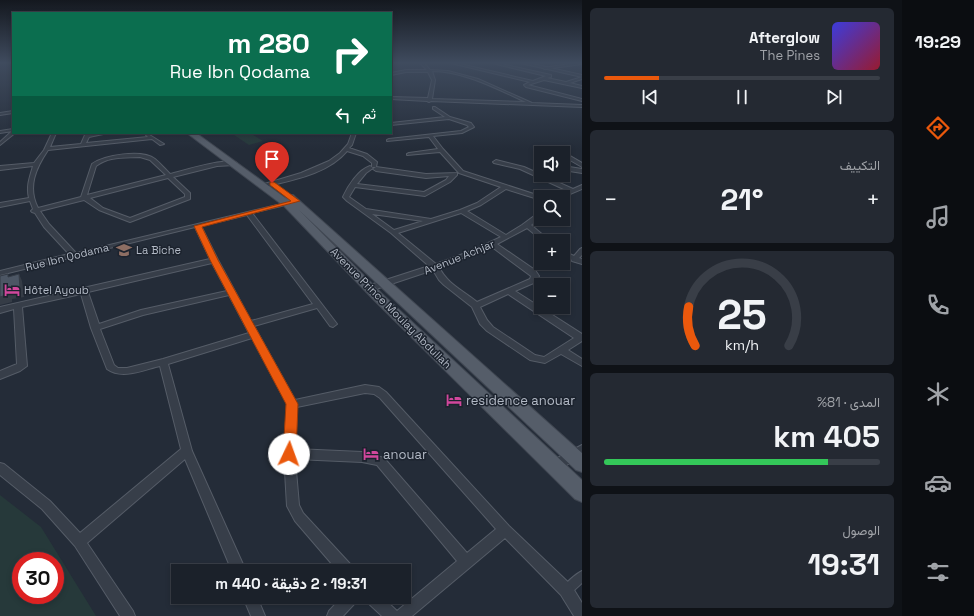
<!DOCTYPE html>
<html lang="ar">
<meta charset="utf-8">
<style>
:root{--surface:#1b212a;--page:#242932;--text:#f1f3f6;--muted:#a0a3a8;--line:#393e47;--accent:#ea580c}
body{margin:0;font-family:"Space Grotesk",Vazirmatn,sans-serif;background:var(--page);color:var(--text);direction:rtl;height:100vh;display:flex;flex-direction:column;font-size:15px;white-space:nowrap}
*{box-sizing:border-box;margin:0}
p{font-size:13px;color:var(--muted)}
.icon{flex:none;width:22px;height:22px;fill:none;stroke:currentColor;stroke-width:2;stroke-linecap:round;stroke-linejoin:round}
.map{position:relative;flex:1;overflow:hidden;direction:ltr}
.panel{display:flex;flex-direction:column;gap:8px;padding:8px;background:#0f1217;width:320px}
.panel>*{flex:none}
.guide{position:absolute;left:12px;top:12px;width:380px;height:122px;border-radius:0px;box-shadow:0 2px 6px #0003,0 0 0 1px var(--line);direction:rtl;background:#0b6e4f;color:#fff;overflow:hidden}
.fabs{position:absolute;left:534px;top:146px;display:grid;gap:8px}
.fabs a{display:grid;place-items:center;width:36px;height:36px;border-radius:0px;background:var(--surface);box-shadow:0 2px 6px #0003,0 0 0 1px var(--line);font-size:20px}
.speed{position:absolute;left:12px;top:552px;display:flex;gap:8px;font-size:20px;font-weight:700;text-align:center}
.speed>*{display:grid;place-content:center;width:52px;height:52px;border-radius:50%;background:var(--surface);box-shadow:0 2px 6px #0003,0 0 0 1px var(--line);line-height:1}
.speed .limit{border:6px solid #d22;background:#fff;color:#111}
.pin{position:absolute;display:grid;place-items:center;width:34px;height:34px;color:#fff;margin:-41px -17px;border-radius:50% 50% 50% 0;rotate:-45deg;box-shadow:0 0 4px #0007}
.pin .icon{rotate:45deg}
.me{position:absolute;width:44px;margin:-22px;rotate:3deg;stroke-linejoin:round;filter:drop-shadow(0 0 3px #0008)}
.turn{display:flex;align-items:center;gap:14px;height:84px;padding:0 16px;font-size:18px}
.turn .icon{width:52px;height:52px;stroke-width:2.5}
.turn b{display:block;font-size:28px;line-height:34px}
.then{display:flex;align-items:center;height:38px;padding:0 16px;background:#0003;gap:8px;font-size:15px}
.big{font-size:30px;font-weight:700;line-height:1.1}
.panel .widget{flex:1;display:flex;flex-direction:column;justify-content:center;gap:6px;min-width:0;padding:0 14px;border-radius:6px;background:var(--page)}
.panel .dial{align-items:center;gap:0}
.dial svg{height:104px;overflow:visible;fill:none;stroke:var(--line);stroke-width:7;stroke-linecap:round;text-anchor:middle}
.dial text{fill:var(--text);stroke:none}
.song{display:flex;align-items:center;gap:12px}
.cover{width:48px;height:48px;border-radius:6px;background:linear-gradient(135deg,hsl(240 70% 55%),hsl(350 70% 35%))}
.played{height:4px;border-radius:2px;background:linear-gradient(90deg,var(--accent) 20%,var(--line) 20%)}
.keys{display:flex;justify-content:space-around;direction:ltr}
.heat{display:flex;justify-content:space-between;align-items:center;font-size:22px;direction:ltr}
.charge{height:6px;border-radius:3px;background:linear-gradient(90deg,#34c759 81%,var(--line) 0)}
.trip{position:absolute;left:171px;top:564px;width:240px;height:40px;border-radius:0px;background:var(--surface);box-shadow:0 2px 6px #0003,0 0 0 1px var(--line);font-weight:700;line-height:40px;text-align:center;direction:rtl}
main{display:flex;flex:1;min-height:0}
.tab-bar{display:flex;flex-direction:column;width:72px;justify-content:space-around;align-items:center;background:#0b0d11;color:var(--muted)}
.tab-bar .icon{width:28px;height:28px}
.tab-bar .selected{color:var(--accent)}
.tab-bar b{font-size:18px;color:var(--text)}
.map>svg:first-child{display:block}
</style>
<main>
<nav class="tab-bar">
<b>19:29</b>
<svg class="icon selected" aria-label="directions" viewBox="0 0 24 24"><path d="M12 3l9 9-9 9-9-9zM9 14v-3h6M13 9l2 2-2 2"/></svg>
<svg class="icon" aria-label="music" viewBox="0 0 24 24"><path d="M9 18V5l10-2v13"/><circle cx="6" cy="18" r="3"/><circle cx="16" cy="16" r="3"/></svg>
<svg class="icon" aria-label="phone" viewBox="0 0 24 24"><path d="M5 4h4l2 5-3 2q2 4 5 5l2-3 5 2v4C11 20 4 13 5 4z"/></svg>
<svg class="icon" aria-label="climate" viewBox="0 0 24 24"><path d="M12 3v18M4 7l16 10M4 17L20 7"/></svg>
<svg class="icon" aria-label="car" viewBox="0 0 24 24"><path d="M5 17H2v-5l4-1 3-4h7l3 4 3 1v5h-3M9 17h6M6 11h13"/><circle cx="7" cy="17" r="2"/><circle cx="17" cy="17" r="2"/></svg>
<svg class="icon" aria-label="filters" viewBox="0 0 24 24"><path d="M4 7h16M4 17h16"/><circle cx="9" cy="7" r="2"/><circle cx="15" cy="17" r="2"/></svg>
</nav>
<section class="panel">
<div class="widget">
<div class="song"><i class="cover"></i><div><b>Afterglow</b><p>The Pines</p></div></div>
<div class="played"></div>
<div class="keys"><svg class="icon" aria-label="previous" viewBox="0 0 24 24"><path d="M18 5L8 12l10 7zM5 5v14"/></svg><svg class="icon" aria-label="pause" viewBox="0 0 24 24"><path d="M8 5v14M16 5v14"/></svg><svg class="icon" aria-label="next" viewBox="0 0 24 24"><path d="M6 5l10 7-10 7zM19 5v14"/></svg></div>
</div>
<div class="widget"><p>التكييف</p>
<div class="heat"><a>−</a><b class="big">21°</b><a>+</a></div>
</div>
<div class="widget dial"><svg viewBox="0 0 100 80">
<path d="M14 69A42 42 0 1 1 86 69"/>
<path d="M14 69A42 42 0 0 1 9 39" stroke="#ea580c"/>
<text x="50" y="56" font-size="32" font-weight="700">25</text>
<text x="50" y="72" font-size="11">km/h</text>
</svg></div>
<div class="widget"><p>المدى · 81%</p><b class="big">405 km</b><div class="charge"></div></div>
<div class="widget"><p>الوصول</p><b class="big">19:31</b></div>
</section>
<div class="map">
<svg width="582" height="616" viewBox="0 0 582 616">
<rect width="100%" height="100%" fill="#242c38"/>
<path fill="#26393a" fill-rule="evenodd" d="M242,133H250L263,141L249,145L234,135Z
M0,495L41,527L96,616H0ZM21,561H55V595H21Z"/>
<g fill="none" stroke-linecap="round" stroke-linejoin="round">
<defs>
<path id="pedestrian" d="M582,571V583L570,594L566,595L562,594L561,590C564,584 576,574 582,571Z"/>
<path id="minor" d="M420,63H424L430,70L448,71L478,79L532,103L582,105V107L431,101L429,102L427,101L391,99V97L428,98L432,80L428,72H406L391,75V73L406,70H427ZM432,71C464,71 497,89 526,102L432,99L435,80Z
M451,63H456L533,81L546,76L492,63H497L551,75V77L547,78L566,82L582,77V79L570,83L582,86V88L544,80L528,85L582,99V101L526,87L524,85L530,82Z
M576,63H582V64L545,69L543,68Z
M433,107H435L450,117L471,123L474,127L462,133L433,136L443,149L463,171L543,197H541V200L506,189L481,205L467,211L506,235L522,225L541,211V217L531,225L550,241H543L527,228L497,244L535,270L539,276L536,282L515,291L582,334V341L568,350L582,359V366L561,354L545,363L530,360L487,331L480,324L472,307L444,285L439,280L433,270L373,290H367L366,288L367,286L429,266L391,233L347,201L343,197C348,186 358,170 370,166L373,168L366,173L357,184L424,192L446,180L449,176L426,178L376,171L373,169L376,167L426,174L457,173V175L450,182L425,196L355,187L349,197L366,209L431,219L460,210L477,203L501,187L459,173L440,152L407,155V154L409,153L438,149L429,137L387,141V140L389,139L461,131L469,127L467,125L449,119L391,125V123L445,117L433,109ZM461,213L501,237L471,251L436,264L398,233ZM372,214L423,221L394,230ZM492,247L531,276L530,279L477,302C464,291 447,284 439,267ZM508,294L574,338L544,357L535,355L493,327L487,320L480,307Z
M13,111V113L0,115V113Z
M13,129V131L0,133V131Z
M11,132L15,133L0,145V142Z
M52,133H56L50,147L81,144L85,135L108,133L89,137L86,143L148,137L146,135L148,134L164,144L160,145L152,139L48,150C36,168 27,187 38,208L81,197L92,164C104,155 142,149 155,159C160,163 165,169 170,174C183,171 226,157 237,163L234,165L217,166L173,177L190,193V199L130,222L99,210L84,200L40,211L49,224L76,253L294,201V203L252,213L337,324L333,327L330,326L317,308L254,326L295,400L365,385L379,387L386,392L509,526L571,585L582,603V616H574L561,595L505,538L412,616H382L367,602L365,597H382L397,611L457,561L377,465L362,462L295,459L299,505L303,513L352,566L354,571H338L295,521L287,506L284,454L287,404L252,338L168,364L192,451L246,571H232L185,459L87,543L133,611L135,616H120L75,546L42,509L0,475V463L4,464L50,501L80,533L181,449L160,366C143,370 122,380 107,369L91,328L81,294L22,307L27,366L20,371L0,379V371L17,364L14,309L0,313V307L210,259L195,227L0,275V271L69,254L44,227L35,213L32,212L31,211L33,209L30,201L0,207V203L29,198C26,186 30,177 33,166L0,170V166L34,163L44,150ZM140,157L150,160L166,175L87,195L96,166C109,156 125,158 140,157ZM168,178L185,194V197L130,218L103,208L90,198ZM247,215L313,304L251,321L218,260L201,226ZM212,263L227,291L141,310L99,324L88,292ZM229,295L249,333L163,359L127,368H118L114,365L100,329L143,315ZM365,393L374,394L380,398L496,529L467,553L384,458L362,452L295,449L297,407Z
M352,133H356L352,145L349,148L367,154L377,162L376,167H372V163L363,156L347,151C328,174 292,180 264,187L261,185L301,173L329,161L340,153L348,144Z
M561,153H565L582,163V167L563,156V153Z
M496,160L524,167L573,189L582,185V189L563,197H556L568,191L520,169L494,163L493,162Z
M563,166L582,169V173L563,170Z
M582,248V255L579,258L582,259V264L572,261L571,259L563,256V251L574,256L580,249Z
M582,445V456L558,470L554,471L550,470L548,466L550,462Z
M243,597H257L265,616H251Z
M342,597H358L356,602L343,616H327L329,611Z"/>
<path id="tertiary" d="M521,63H528L582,75V77Z"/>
<path id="primary" d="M187,133H196L288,200L285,197L287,195H293L582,453V472L576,470L299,210L382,294L582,480V502L575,499L374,300L284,206Z"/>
</defs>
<use href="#pedestrian" stroke="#555c67" stroke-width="2"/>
<use href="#minor" stroke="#555c67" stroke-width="2"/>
<use href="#tertiary" stroke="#555c67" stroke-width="2"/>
<use href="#primary" stroke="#404752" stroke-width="2"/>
<use href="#pedestrian" fill="#373e49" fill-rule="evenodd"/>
<use href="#minor" fill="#373e49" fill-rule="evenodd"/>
<use href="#tertiary" fill="#373e49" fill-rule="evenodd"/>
<use href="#primary" fill="#555d69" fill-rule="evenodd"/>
</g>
<path fill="#353c46" d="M19,274L22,281L24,297L12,299V302L0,305V297L9,292Z"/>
<path fill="#4c5664" stroke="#353c46" d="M8,274V277L19,274L20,289L9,292V294L0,297V276Z"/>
<linearGradient id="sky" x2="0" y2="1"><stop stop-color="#14181f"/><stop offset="0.42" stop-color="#3f4b5e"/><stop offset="1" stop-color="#3f4b5e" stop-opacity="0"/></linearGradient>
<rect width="582" height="149" fill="url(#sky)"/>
<path fill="#ea580c" stroke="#983908" d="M270,182H274L300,201L202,227L218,260L298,404L296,454L294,457L289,459L285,457L283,454L286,404L210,260L194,226L291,201L270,185Z"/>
<defs>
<symbol id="school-bare" viewBox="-9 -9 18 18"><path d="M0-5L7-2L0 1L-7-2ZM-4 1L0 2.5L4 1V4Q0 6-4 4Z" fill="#8d6e63" stroke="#1c232e" stroke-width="2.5" paint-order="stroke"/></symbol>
<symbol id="hotel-bare" viewBox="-9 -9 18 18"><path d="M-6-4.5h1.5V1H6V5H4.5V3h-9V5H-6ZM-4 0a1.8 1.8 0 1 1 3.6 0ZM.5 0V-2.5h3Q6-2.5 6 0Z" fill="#d1479c" stroke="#1c232e" stroke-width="2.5" paint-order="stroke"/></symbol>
</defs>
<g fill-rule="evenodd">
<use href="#school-bare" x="113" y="239" width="22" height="22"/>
<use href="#hotel-bare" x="1" y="279" width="22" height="22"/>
<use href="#hotel-bare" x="443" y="389" width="22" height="22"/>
<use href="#hotel-bare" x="360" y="443" width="22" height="22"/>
</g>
<g text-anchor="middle" stroke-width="3" stroke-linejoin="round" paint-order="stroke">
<g font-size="11" fill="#b2b9c5" stroke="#1c232e" text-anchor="start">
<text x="136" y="254">La Biche</text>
<text x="24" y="294">Hôtel Ayoub</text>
</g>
<g font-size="11" fill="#b2b9c5" stroke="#1c232e">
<text transform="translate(67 257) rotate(-14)" y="4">Rue Ibn Qodama</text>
<text transform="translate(459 257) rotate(-22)" y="4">Avenue Achjar</text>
<text transform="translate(391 308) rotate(45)" y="4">Avenue Prince Moulay Abdullah</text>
</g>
<g font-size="13" fill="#b2b9c5" stroke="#1c232e" text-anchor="start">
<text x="466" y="405">residence anouar</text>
<text x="383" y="459">anouar</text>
</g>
</g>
</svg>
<div class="fabs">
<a><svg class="icon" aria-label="sound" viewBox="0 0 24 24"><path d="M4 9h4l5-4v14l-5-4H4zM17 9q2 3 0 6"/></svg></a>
<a><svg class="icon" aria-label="search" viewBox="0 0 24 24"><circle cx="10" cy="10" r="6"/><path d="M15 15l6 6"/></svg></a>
<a>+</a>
<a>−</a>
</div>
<div class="speed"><div class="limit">30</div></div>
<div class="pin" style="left:272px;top:183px;background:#d93025"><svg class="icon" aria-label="arrive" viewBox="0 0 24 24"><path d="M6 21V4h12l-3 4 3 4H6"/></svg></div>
<svg class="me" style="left:289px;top:454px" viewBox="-20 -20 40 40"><circle r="19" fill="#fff"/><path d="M0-13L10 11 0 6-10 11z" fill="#ea580c"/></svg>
<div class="trip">19:31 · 2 دقيقة · 440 m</div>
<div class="guide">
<div class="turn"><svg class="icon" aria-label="right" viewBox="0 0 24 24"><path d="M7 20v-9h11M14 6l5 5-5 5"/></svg><div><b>280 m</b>Rue Ibn Qodama</div></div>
<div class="then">ثم<svg class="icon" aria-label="left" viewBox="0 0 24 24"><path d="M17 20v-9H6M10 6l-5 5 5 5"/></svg></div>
</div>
</div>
</main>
